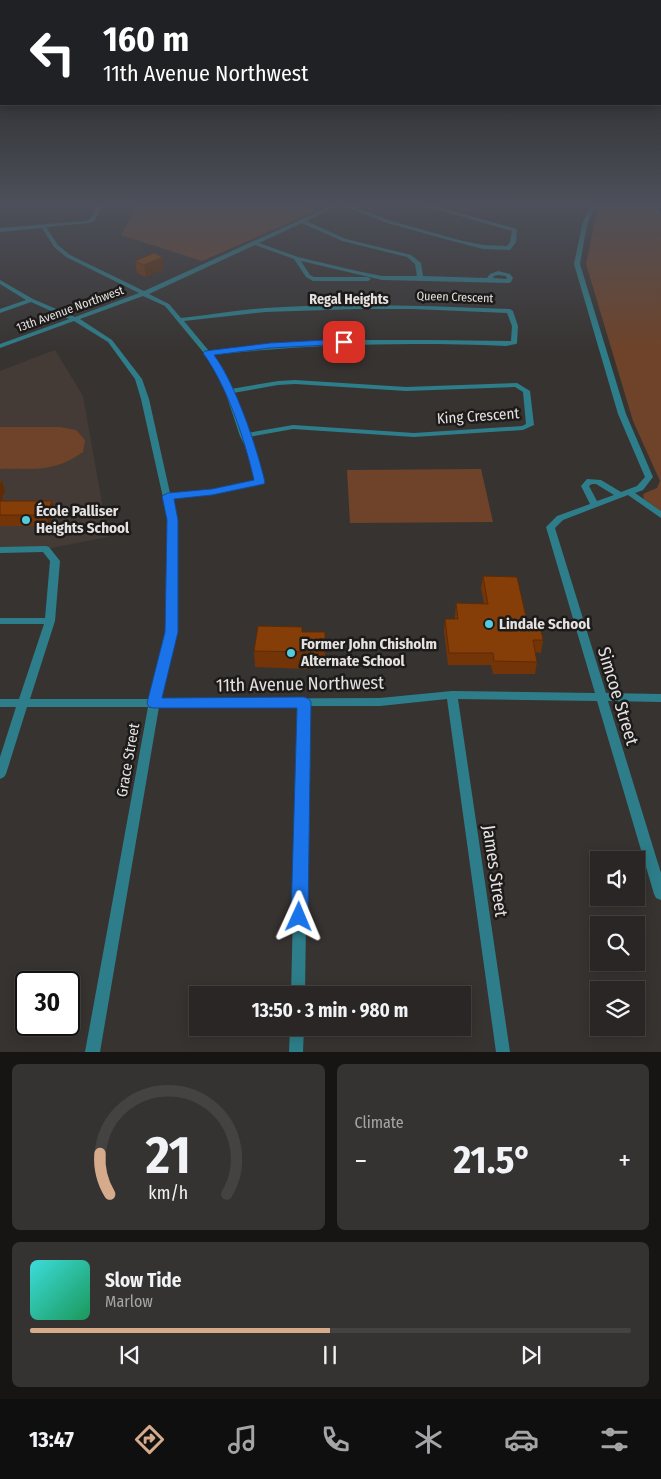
<!DOCTYPE html>
<meta charset="utf-8">
<style>
:root{--surface:#292625;--page:#353232;--text:#f1f3f6;--muted:#a5a5a7;--line:#454342;--accent:#d6ab8b}
body{margin:0;font-family:"Fira Sans Condensed",sans-serif;background:var(--page);color:var(--text);height:100vh;display:flex;flex-direction:column;font-size:19px;white-space:nowrap}
*{box-sizing:border-box;margin:0}
p{font-size:16px;color:var(--muted)}
.icon{flex:none;width:28px;height:28px;fill:none;stroke:currentColor;stroke-width:2;stroke-linecap:round;stroke-linejoin:round}
.map{position:relative;height:1052px;overflow:hidden}
.sheet{display:flex;flex-direction:column;gap:12px;padding:12px;background:#171514;flex:1}
.sheet>*{flex:none}
.hud{position:absolute;left:0px;top:0px;width:661px;height:105px;box-shadow:0 2px 12px #0003,0 0 0 1px var(--line);background:#202124;color:#fff;overflow:hidden}
.fabs{position:absolute;left:590px;top:851px;display:grid;gap:10px}
.fabs a{display:grid;place-items:center;width:55px;height:55px;border-radius:0px;background:var(--surface);box-shadow:0 2px 12px #0003,0 0 0 1px var(--line);font-size:25px}
.speed{position:absolute;left:15px;top:971px;display:flex;gap:10px;font-size:25px;font-weight:700;text-align:center}
.speed>*{display:grid;place-content:center;width:65px;height:65px;border-radius:50%;background:var(--surface);box-shadow:0 2px 12px #0003,0 0 0 1px var(--line);line-height:1}
.speed .limit{border:2px solid #111;border-radius:8px;background:#fff;color:#111}
.pin{position:absolute;display:grid;place-items:center;width:42px;height:42px;color:#fff;margin:-21px;border-radius:10px;box-shadow:0 2px 8px #0006}
.me{position:absolute;width:55px;margin:-28px;rotate:1deg;stroke-linejoin:round;filter:drop-shadow(0 0 4px #0008)}
.turn{display:flex;align-items:center;gap:18px;height:105px;padding:0 20px;font-size:22px}
.turn .icon{width:65px;height:65px;stroke-width:2.5}
.turn b{display:block;font-size:35px;line-height:42px}
.big{font-size:38px;font-weight:700;line-height:1.1}
.sheet .widget{flex:1;display:flex;flex-direction:column;justify-content:center;gap:8px;min-width:0;padding:0 18px;border-radius:8px;background:var(--page)}
.sheet .dial{align-items:center;gap:0}
.dial svg{height:130px;overflow:visible;fill:none;stroke:var(--line);stroke-width:7;stroke-linecap:round;text-anchor:middle}
.dial text{fill:var(--text);stroke:none}
.song{display:flex;align-items:center;gap:15px}
.cover{width:60px;height:60px;border-radius:8px;background:linear-gradient(135deg,hsl(180 70% 55%),hsl(150 70% 35%))}
.played{height:5px;border-radius:2px;background:linear-gradient(90deg,var(--accent) 50%,var(--line) 50%)}
.keys{display:flex;justify-content:space-around;direction:ltr}
.heat{display:flex;justify-content:space-between;align-items:center;font-size:28px;direction:ltr}
.sheet .tiles{flex:1;display:grid;gap:12px;grid-template-columns:1fr 1fr}
.widget:last-child{grid-column:span 2}
.trip{position:absolute;left:189px;top:986px;width:282px;height:50px;border-radius:0px;background:var(--surface);box-shadow:0 2px 12px #0003,0 0 0 1px var(--line);font-weight:700;line-height:50px;text-align:center}
.tab-bar{display:flex;height:80px;justify-content:space-around;align-items:center;background:#100f0f;color:var(--muted)}
.tab-bar .icon{width:35px;height:35px}
.tab-bar .active{color:var(--accent)}
.tab-bar b{font-size:22px;color:var(--text)}
.map>svg:first-child{display:block}
</style>
<div class="map">
<svg width="661" height="1052" viewBox="0 0 661 1052">
<rect width="100%" height="100%" fill="#373331"/>
<path fill="#453b36" d="M55,350L83,396L108,537L46,549L0,550V371Z"/>
<path fill="#6f4329" d="M137,205H298L316,211L202,261L121,235Z
M602,205H661V511L644,499L643,495L645,493L657,488L660,481L633,421L586,264L597,211Z
M0,427H60L76,430L85,440L83,452C53,473 35,468 0,469Z
M481,469L493,522L350,523L347,470Z"/>
<g fill="none" stroke-linecap="round" stroke-linejoin="round">
<path stroke="#091a1d" stroke-width="2" d="M659,206L661,212"/>
<path fill="#2d7e8a" fill-rule="evenodd" d="M98,205H103L94,221L89,223L46,227L58,245L70,255L144,291L333,205H339L306,221L346,239L411,255L421,263L423,276L487,278L490,274L498,271L510,274L513,278L511,282L509,283L382,280L301,261L310,275L314,277H368L371,279L368,281H313L306,277L294,259L255,245L149,294L169,304L181,318C209,315 237,310 265,308C346,302 429,306 510,309L513,311L518,326L517,343L516,344L506,346C408,342 310,344 212,355L224,370L231,389L278,381L295,380L406,387L517,383L530,391L534,425L523,430L414,437L293,429L249,437L258,456L264,482L263,484L212,495L171,498L176,520V632L160,699L380,698L452,691L595,693L546,527L557,516L590,504L581,486L587,479L601,480L621,492L637,486L645,477L618,414L574,264L582,225L588,211L592,205H597L593,211L587,225L580,264L626,414L653,477L643,490L635,493L661,511V518L628,495L563,520L555,528L606,693L661,694V702L608,701L661,873V900L656,898L654,894L597,701L458,699L510,1052H496L447,699L380,706H309L305,995H291L298,706L159,707L100,1052H85L148,707H27L6,774L4,777L0,779V757L16,707H0V699H19L44,624H0V618H45L50,561L43,552L0,553V547L46,546L49,547L60,561L55,621L30,699H150L166,632L168,520L141,399L135,379L108,342L74,321L0,348V344L69,319L31,302L0,313V309L26,300L0,284V280L33,299L75,317L139,293L66,257L54,247L42,228L0,232V228L86,221L90,219ZM302,223L342,241L407,257L415,264L417,276H382L357,271L298,257L259,243ZM498,275L506,276L507,279L493,278L494,276ZM143,296L165,306L218,370L240,436L250,456L256,480L212,489L170,493L149,399L142,379L112,340L80,319ZM357,309H413L507,313L512,326L511,341L431,340H357L282,344L209,351L184,321L265,312ZM295,384L406,391L515,387L523,392L526,424L522,426L414,433L293,425L247,433L233,393L278,385ZM592,484H596L614,495L597,501L589,486Z
M342,205H349L391,221L459,240L483,245L507,246L510,242L512,231L422,205H430L517,229L516,242L511,249L509,250L483,249L456,242L387,223Z
M290,1028H304L303,1052H289Z"/>
</g>
<path fill="#733507" d="M135,261L164,269L146,277L137,273Z
M0,480L5,492L2,497L3,501L54,513L49,526H0Z
M483,576L527,621L543,640L541,653L535,652L537,662L535,674H493L491,665H448L444,631L445,619H455V616L456,603L484,604L481,588Z
M325,632V657L317,656V665H308V669L255,667L254,651Z"/>
<path fill="#5e2b06" d="M163,257L164,269L146,277L144,265Z
M2,480L5,492L2,497L5,508L0,502V484Z
M52,501L54,513L49,526L46,515Z"/>
<path fill="#863e08" stroke="#5e2b06" d="M154,253L163,257L144,265L135,261Z
M0,501H52L46,515H0Z
M483,576L517,577L527,621H539L543,640H533L537,662L494,661L493,653H449L445,619H458L456,603L488,604Z
M258,626L302,627V632H325V640H317L316,649H307V652L254,651Z"/>
<linearGradient id="sky" x2="0" y2="1"><stop stop-color="#1e1c1b"/><stop offset="0.58" stop-color="#4d505a"/><stop offset="1" stop-color="#4d505a" stop-opacity="0"/></linearGradient>
<rect width="661" height="352" fill="url(#sky)"/>
<path fill="#1a73e8" stroke="#114b97" d="M344,339L348,342L347,344L270,348L214,355C236,385 256,445 265,482L264,484L212,495L174,499L178,520V632L162,698L304,697L309,699L311,702L308,917L305,923L299,925L293,923L291,917L297,708H154L149,707L147,703L165,632L167,520L162,496L168,493L212,489L254,480C245,440 227,386 203,353L205,351L270,343Z"/>
<g fill="#54cadd" stroke="#1d1b1a" stroke-width="2">
<circle cx="26" cy="520" r="5"/>
<circle cx="489" cy="624" r="5"/>
<circle cx="291" cy="653" r="5"/>
</g>
<g text-anchor="middle" stroke-width="5" stroke-linejoin="round" paint-order="stroke">
<g font-size="12" fill="#e4e1e0" stroke="#1d1b1a">
<text transform="translate(455 297) rotate(2)" y="4">Queen Crescent</text>
<text transform="translate(70 309) rotate(-20)" y="4">13th Avenue Northwest</text>
</g>
<g font-size="14" font-weight="bold" fill="#e4e1e0" stroke="#1d1b1a">
<text x="349" y="304">Regal Heights</text>
</g>
<g font-size="15" fill="#e4e1e0" stroke="#1d1b1a">
<text transform="translate(478 416) rotate(-4)" y="5">King Crescent</text>
<text transform="translate(128 760) rotate(-80)" y="5">Grace Street</text>
</g>
<g font-size="15" font-weight="bold" fill="#e4e1e0" stroke="#1d1b1a" text-anchor="start">
<text x="36" y="516">École Palliser<tspan x="36" dy="17">Heights School</tspan></text>
<text x="499" y="629">Lindale School</text>
<text x="301" y="649">Former John Chisholm<tspan x="301" dy="17">Alternate School</tspan></text>
</g>
<g font-size="18" fill="#e4e1e0" stroke="#1d1b1a">
<text transform="translate(300 684) rotate(-1)" y="6">11th Avenue Northwest</text>
<text transform="translate(618 696) rotate(73)" y="6">Simcoe Street</text>
<text transform="translate(495 871) rotate(82)" y="6">James Street</text>
</g>
</g>
</svg>
<div class="fabs">
<a><svg class="icon" aria-label="sound" viewBox="0 0 24 24"><path d="M4 9h4l5-4v14l-5-4H4zM17 9q2 3 0 6"/></svg></a>
<a><svg class="icon" aria-label="search" viewBox="0 0 24 24"><circle cx="10" cy="10" r="6"/><path d="M15 15l6 6"/></svg></a>
<a><svg class="icon" aria-label="layers" viewBox="0 0 24 24"><path d="M12 4l9 5-9 5-9-5zM3 14l9 5 9-5"/></svg></a>
</div>
<div class="speed"><div class="limit">30</div></div>
<div class="pin" style="left:344px;top:342px;background:#d93025"><svg class="icon" aria-label="arrive" viewBox="0 0 24 24"><path d="M6 21V4h12l-3 4 3 4H6"/></svg></div>
<svg class="me" style="left:299px;top:917px" viewBox="-20 -20 40 40"><path d="M0-17L14 15 0 8-14 15z" fill="#1a73e8" stroke="#fff" stroke-width="4"/></svg>
<div class="trip">13:50 · 3 min · 980 m</div>
<div class="hud">
<div class="turn"><svg class="icon" aria-label="left" viewBox="0 0 24 24"><path d="M17 20v-9H6M10 6l-5 5 5 5"/></svg><div><b>160 m</b>11th Avenue Northwest</div></div>
</div>
</div>
<section class="sheet">
<div class="tiles">
<div class="widget dial"><svg viewBox="0 0 100 80">
<path d="M14 69A42 42 0 1 1 86 69"/>
<path d="M14 69A42 42 0 0 1 8 44" stroke="#d6ab8b"/>
<text x="50" y="56" font-size="32" font-weight="700">21</text>
<text x="50" y="72" font-size="11">km/h</text>
</svg></div>
<div class="widget"><p>Climate</p>
<div class="heat"><a>−</a><b class="big">21.5°</b><a>+</a></div>
</div>
<div class="widget">
<div class="song"><i class="cover"></i><div><b>Slow Tide</b><p>Marlow</p></div></div>
<div class="played"></div>
<div class="keys"><svg class="icon" aria-label="previous" viewBox="0 0 24 24"><path d="M18 5L8 12l10 7zM5 5v14"/></svg><svg class="icon" aria-label="pause" viewBox="0 0 24 24"><path d="M8 5v14M16 5v14"/></svg><svg class="icon" aria-label="next" viewBox="0 0 24 24"><path d="M6 5l10 7-10 7zM19 5v14"/></svg></div>
</div>
</div>
</section>
<nav class="tab-bar">
<b>13:47</b>
<svg class="icon active" aria-label="directions" viewBox="0 0 24 24"><path d="M12 3l9 9-9 9-9-9zM9 14v-3h6M13 9l2 2-2 2"/></svg>
<svg class="icon" aria-label="music" viewBox="0 0 24 24"><path d="M9 18V5l10-2v13"/><circle cx="6" cy="18" r="3"/><circle cx="16" cy="16" r="3"/></svg>
<svg class="icon" aria-label="phone" viewBox="0 0 24 24"><path d="M5 4h4l2 5-3 2q2 4 5 5l2-3 5 2v4C11 20 4 13 5 4z"/></svg>
<svg class="icon" aria-label="climate" viewBox="0 0 24 24"><path d="M12 3v18M4 7l16 10M4 17L20 7"/></svg>
<svg class="icon" aria-label="car" viewBox="0 0 24 24"><path d="M5 17H2v-5l4-1 3-4h7l3 4 3 1v5h-3M9 17h6M6 11h13"/><circle cx="7" cy="17" r="2"/><circle cx="17" cy="17" r="2"/></svg>
<svg class="icon" aria-label="filters" viewBox="0 0 24 24"><path d="M4 7h16M4 17h16"/><circle cx="9" cy="7" r="2"/><circle cx="15" cy="17" r="2"/></svg>
</nav>
